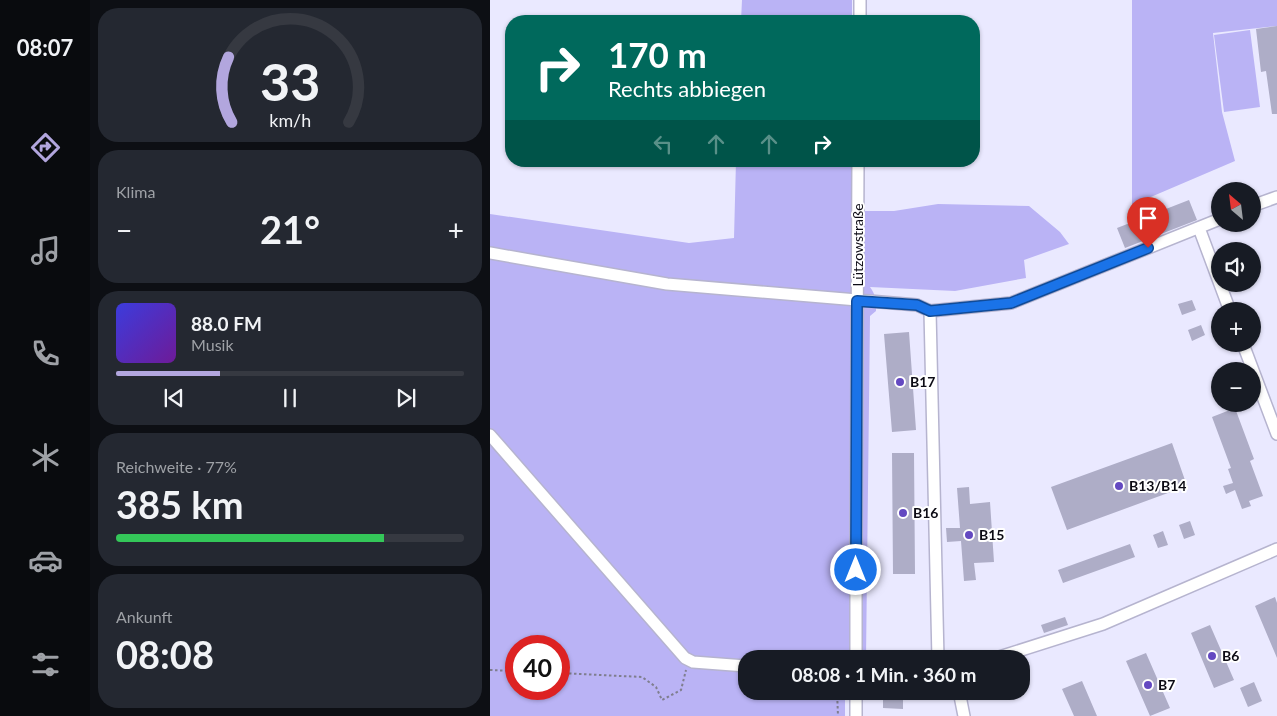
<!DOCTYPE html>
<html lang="de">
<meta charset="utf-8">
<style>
:root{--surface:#171b24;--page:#242831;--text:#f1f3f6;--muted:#9ea1a6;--line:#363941;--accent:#b2a6de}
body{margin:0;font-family:Lato,sans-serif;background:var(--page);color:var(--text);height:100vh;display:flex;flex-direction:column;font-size:19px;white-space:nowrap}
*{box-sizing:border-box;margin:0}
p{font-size:16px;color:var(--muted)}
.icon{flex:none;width:28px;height:28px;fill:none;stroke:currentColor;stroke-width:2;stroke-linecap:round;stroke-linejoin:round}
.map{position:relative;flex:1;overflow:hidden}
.side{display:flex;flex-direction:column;gap:8px;padding:8px;background:#0d0f14;width:400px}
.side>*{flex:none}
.banner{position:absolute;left:15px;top:15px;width:475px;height:152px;border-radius:20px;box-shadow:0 1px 4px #0004;background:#00695c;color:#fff;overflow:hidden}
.needle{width:32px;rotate:332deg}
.buttons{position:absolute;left:721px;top:182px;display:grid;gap:10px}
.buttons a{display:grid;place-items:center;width:50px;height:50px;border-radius:50%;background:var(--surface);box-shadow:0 1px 4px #0004;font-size:25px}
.speed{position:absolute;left:15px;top:635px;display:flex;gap:10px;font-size:25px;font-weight:700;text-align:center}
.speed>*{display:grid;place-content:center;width:65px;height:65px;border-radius:50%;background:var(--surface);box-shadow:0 1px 4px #0004;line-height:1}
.speed .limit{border:8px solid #d22;background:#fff;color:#111}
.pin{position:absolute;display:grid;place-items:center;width:42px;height:42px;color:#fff;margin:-51px -21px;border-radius:50% 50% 50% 0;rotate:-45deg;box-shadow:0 0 5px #0007}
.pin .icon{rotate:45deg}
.me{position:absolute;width:55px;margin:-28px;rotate:0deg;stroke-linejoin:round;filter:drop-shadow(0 0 4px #0008)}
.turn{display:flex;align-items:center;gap:18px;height:105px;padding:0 20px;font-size:22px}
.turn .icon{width:65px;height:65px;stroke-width:2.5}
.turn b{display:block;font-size:35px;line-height:42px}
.lanes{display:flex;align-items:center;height:48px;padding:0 20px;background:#0003;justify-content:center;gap:25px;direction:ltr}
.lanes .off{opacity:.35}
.big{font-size:38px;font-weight:700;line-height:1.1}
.side .card{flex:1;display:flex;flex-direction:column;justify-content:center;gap:8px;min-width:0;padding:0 18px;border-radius:20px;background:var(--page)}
.side .dial{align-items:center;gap:0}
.dial svg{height:130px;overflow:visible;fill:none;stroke:var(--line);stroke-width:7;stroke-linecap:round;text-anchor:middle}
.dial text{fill:var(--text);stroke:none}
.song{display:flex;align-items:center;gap:15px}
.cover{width:60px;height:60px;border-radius:8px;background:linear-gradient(135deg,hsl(240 70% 55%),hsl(280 70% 35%))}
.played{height:5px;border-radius:2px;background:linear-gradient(90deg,var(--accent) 30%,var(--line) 30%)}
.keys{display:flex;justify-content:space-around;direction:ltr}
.heat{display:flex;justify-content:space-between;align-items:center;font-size:28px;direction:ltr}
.charge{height:8px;border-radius:4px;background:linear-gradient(90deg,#34c759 77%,var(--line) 0)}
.trip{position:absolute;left:248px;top:650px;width:292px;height:50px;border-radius:20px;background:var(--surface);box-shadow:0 1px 4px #0004;font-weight:700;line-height:50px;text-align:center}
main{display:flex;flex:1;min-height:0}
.tab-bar{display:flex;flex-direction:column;width:90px;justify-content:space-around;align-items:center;background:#090b0e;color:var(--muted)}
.tab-bar .icon{width:35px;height:35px}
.tab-bar .on{color:var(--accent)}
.tab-bar b{font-size:22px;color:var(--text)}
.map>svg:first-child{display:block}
</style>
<main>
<nav class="tab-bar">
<b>08:07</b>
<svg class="icon on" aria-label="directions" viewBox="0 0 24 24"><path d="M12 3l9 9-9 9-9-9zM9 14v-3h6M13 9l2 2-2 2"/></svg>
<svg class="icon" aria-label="music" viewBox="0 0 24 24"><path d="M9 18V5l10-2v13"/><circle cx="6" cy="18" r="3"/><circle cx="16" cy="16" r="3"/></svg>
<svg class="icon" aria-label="phone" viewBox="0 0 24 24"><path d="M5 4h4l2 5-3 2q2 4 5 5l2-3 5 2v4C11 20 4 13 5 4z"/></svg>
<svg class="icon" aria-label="climate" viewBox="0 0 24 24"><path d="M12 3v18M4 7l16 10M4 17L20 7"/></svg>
<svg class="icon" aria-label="car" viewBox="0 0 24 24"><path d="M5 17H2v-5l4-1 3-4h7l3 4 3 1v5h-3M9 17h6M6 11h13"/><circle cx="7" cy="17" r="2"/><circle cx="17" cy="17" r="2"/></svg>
<svg class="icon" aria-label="filters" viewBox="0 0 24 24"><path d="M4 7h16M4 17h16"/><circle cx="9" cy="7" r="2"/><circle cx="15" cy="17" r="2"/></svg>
</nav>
<section class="side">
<div class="card dial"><svg viewBox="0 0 100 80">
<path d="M14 69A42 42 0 1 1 86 69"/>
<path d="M14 69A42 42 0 0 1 12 29" stroke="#b2a6de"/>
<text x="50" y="56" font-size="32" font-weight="700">33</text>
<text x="50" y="72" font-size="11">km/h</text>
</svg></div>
<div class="card"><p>Klima</p>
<div class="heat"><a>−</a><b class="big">21°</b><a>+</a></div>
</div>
<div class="card">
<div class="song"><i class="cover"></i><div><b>88.0 FM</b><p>Musik</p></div></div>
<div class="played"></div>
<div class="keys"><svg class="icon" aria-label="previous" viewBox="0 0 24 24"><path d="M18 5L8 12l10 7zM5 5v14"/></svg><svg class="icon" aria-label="pause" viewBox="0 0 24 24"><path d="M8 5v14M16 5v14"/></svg><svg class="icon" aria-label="next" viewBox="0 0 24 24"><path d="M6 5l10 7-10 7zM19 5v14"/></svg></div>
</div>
<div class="card"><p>Reichweite · 77%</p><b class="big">385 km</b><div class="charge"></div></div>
<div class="card"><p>Ankunft</p><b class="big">08:08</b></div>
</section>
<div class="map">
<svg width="787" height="716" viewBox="0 0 787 716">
<rect width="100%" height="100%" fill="#eae9ff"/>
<path fill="#bab3f5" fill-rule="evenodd" d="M252,0H362V21H251Z
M642,0H787V26L723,33L732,112L745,161L642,205Z
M760,30L770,107L734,112L724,35Z
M246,161H364V211H404L448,204L539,206L570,232L579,244L534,260L536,278L465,291L380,287C386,295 386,301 386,311L380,316L376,659H256V691H355V716H0V214L199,243L244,238ZM26,646H69V689H26Z"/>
<path fill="#aeadc7" d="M787,26V114H782L776,71L771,72L766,29Z
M699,200L707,220L635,248L627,228Z
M702,300L706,310L692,315L688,304Z
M711,325L715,335L702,341L698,330Z
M419,332L426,430L402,432L394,334Z
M745,408L764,459L760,461L773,496L759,501L761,506L752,509L745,490L736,494L733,486L743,483L738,469L741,468L722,417Z
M682,443L697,486L577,530L561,487Z
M402,453H424L425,574H403Z
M479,487L480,504L500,502L504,562L484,563L486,580L474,581L471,541L457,542L456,528H470L467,488Z
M700,521L705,535L694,539L689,525Z
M673,531L678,545L668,548L663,535Z
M640,544L645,557L573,583L568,570Z
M785,597L787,603V658L765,606Z
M575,617L578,625L554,633L551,625Z
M720,625L744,680L724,688L701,633Z
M656,653L680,708L660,716L636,661Z
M592,681L607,716H584L572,689Z
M764,682L772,701L758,707L750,688Z
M393,693H413V709L393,708Z"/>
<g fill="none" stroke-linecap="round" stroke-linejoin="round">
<defs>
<path id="minor" d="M370,21V0
M762,206L787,197
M709,228L740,311
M0,253L177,284L427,305L440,311L521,303L730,219
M440,311L448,659
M753,344L787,434
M0,435L195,658L203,662L256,666
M366,659V553L368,161
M503,659L613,624L787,549
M469,691L474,716
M366,716V691"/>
</defs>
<use href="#minor" stroke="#b6b4cf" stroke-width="14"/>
<path stroke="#7f7e8e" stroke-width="2" stroke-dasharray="2.5 2.5" stroke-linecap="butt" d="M0,670L26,671
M69,673L152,677L166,687L172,700L191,690L196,670
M347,691L348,716"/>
<use href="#minor" stroke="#fff" stroke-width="11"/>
</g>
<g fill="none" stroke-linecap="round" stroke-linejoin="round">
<defs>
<path id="route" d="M366,570L367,301L427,305L440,311L521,303L658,248"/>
</defs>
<use href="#route" stroke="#114b97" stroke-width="12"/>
<use href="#route" stroke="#1a73e8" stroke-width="9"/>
</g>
<g fill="#6449c1" stroke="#fff" stroke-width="2">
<circle cx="410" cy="382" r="5"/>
<circle cx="629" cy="486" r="5"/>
<circle cx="413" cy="513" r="5"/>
<circle cx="479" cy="535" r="5"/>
<circle cx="722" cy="656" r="5"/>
<circle cx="658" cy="685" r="5"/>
</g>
<g text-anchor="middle" stroke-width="4" stroke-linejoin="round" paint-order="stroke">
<g font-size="14" fill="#0c0b14" stroke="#fff">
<text transform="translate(368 245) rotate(-90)" y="5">Lützowstraße</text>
</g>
<g font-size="14" font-weight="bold" fill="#0c0b14" stroke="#fff" text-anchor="start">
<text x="420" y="387">B17</text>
<text x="639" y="491">B13/B14</text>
<text x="423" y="518">B16</text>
<text x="489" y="540">B15</text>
<text x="732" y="661">B6</text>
<text x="668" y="690">B7</text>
</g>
</g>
</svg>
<div class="buttons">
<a><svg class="needle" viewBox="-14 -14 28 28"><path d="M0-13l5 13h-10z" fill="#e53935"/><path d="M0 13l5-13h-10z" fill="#9ea1a6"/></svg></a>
<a><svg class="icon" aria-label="sound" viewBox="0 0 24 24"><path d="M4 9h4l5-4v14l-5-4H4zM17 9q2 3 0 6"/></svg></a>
<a>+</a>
<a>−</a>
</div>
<div class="speed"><div class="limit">40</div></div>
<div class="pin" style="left:658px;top:248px;background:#d93025"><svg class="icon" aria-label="arrive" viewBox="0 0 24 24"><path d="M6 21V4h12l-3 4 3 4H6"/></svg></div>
<svg class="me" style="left:366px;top:570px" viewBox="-20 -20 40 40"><circle r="17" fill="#1a73e8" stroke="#fff" stroke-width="3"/><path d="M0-11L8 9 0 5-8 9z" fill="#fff"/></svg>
<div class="trip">08:08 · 1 Min. · 360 m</div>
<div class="banner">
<div class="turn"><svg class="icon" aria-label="right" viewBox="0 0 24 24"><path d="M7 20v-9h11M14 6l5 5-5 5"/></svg><div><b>170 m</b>Rechts abbiegen</div></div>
<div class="lanes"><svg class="icon off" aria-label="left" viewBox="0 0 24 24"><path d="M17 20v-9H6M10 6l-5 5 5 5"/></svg><svg class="icon off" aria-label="ahead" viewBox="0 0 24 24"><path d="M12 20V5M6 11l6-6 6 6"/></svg><svg class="icon off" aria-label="ahead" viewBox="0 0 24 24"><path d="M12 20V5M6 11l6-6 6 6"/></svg><svg class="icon" aria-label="right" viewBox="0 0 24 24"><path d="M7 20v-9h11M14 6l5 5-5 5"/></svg></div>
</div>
</div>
</main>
